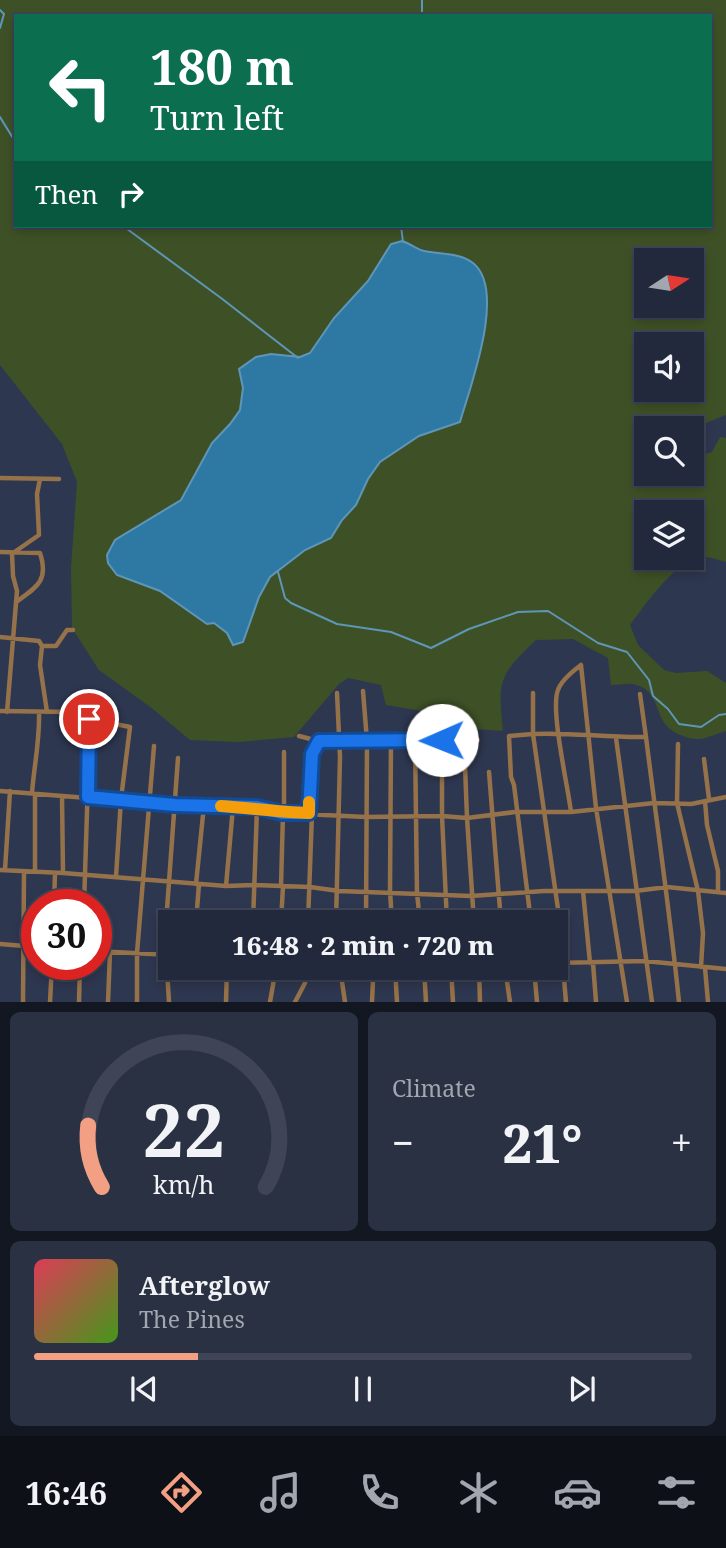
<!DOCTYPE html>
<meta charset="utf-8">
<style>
:root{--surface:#22293c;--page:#2a3143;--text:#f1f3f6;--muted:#a2a6af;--line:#3f4556;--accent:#f39f84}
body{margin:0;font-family:"Noto Serif",serif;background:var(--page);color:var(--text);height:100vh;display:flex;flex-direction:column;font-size:26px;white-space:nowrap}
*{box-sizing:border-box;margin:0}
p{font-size:23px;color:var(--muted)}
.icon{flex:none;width:38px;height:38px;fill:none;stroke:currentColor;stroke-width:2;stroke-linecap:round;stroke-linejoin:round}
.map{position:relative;height:1002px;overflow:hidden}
.panel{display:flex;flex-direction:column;gap:10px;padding:10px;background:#131721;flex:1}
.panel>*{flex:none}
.banner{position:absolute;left:14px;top:14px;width:698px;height:214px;border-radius:0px;box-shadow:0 4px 10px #0003,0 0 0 2px var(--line);background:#0b6e4f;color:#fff;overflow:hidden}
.needle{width:46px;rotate:78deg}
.fabs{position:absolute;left:634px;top:248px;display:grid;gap:14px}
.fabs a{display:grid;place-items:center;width:70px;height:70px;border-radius:0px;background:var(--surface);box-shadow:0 4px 10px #0003,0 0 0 2px var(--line);font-size:35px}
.speed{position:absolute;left:21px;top:889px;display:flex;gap:14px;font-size:35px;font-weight:700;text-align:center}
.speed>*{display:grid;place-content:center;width:91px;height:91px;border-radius:50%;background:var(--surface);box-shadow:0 4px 10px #0003,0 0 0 2px var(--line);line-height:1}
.speed .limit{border:10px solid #d22;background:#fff;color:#111}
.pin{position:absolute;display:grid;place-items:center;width:60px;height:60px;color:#fff;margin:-30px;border:4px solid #fff;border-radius:50%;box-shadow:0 2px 7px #0007}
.me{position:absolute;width:77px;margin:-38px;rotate:269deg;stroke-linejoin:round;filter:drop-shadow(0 0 5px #0008)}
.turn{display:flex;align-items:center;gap:24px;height:147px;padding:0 21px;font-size:32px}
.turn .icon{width:91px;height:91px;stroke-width:2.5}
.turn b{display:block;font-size:49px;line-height:60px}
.then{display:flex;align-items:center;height:66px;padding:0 21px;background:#0003;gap:14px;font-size:26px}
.big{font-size:52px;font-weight:800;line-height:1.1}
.panel .tile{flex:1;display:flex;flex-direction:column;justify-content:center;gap:10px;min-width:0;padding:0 24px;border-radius:10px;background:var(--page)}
.panel .dial{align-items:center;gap:0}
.dial svg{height:182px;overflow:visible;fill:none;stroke:var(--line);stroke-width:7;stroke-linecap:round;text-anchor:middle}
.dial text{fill:var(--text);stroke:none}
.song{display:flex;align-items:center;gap:21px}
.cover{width:84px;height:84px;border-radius:10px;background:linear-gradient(135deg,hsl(350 70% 55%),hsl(100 70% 35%))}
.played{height:7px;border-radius:4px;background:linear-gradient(90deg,var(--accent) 25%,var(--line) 25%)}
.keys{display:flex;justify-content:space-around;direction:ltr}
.heat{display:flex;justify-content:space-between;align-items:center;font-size:38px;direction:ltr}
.panel .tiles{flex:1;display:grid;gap:10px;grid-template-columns:1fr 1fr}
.tile:last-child{grid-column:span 2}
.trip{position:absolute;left:158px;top:910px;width:410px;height:70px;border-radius:0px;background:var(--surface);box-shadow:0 4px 10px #0003,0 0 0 2px var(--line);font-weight:800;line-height:70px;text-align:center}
.tab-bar{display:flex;height:112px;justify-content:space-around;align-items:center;background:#0e1018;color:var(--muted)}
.tab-bar .icon{width:49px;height:49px}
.tab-bar .active{color:var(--accent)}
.tab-bar b{font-size:32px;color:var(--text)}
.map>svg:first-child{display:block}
</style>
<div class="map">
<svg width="726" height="1002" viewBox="0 0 726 1002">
<rect width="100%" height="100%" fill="#2e3750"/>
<path fill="#3e5126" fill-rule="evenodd" d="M0,0H726V415L703,424L667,425V429H646V474H691V459L712,452L720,437L726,438V562C719,560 711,557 705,557C678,556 645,605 630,625L638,645L664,670L676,673L707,671L726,683V731C717,733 709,738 700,739C689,740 672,733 666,725C655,712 658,689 633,684C627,683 618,685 611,685L608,658L573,639L536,640C498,676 498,680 503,731L444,727L446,715L386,705L381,685L348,678L339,684L294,737L238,742L190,740L153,709L99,670L72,628L71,568L77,482L62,444L0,365ZM16,16H710V226H16ZM409,243C426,254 447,251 466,259C511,279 470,387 460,422L419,436L380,462L368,479L356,505L342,520L331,538L305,550L270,577L259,597L242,642L214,623L207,624L160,591L117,575L115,540L181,500L212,443L230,424L240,410L243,388L290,357H300L310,353L319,338L355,297L378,266ZM646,261H691V306H646ZM646,345H691V390H646ZM646,513H691V558H646Z"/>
<path fill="#2e79a3" stroke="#5f96b8" stroke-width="2" d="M402,241C409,243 415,248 421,250C437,255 459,252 473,263C507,290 470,387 460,422L419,436L380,462L368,479L356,505L342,520L331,538L305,550L270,577L259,597L243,642L233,645L227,633L214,623L207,624L160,591L117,575L108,563L107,555L115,540L181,500L212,443L230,424L240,410L243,388L239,369L256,357L271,354L300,357L310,353L334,318L368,281L391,244Z"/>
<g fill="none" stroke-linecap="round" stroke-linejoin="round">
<path stroke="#5f96b8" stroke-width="2" d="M422,0V16
M0,10L4,14L0,28
M0,117L16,143
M123,226L221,298L298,358
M401,226L403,242
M278,572L285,598L291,603L337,624L391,632L431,648L469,629L518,612L548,611L598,643L627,652L649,680L653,696L668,709L679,724L701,727L719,715L726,714"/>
<path stroke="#95724a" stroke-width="4.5" d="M0,478L59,479
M0,552L40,553C49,581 37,587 16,602
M13,553L39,535L37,494L40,479
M0,637L39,641L42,646H56L67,630H73
M42,646L40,665L47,712
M581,665L596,808L627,1002
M363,691L367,741L366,922
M640,694L646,737
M0,711L73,712L90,719L130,727L121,799L116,877
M7,712L17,591L13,576L12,553
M299,736L318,741
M616,738L652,1002
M391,740L390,891L392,922
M442,740V816L447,922
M464,740L467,818L474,922
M415,741L417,893L420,922
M678,744L677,803L698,891L703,933L701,967
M284,752V813
M704,759L709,799
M489,772L501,922
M0,791L175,805L257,807L283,813L366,817L442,816L467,818L515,812H571L654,803L691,804L726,797
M32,793C34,766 40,740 39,712
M62,796L63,873
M705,801L707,825L718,871V891
M571,812C568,787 550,709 558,690C561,681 573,671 581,665
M309,813L312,754L319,741L478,740
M0,870L63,873L226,886L254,885L310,887L339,891L471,896L544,891H635L667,887L726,893
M5,870L10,791
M35,871V794
M196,884L204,805
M226,886L233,807
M281,886L283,813
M583,891L590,963
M54,905L55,873
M84,905L90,719
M196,922L199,884
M253,922L257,808
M281,922L283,886
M308,922L312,813
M336,922L340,757L337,693
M531,922L514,785L511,777L509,736L533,734V693
M0,944L37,947
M96,951L170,955
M555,963L645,961L726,969
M593,963L596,1002
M340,968L345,1002
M368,968L373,980L372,1002
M395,968L397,1002
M424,968L426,1002
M451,968L453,1002
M479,968L480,1002
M505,968L510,1002
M534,968L537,1002
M705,968L708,1002
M23,1002L24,871
M50,1002L52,964
M79,1002L80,964
M108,1002L110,952
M137,1002V953L154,746
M169,1002L165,937L178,758
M226,1002L227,968
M270,1002L276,968
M295,1002L305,983L306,968
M566,1002L558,909L533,734C570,732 608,738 646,737C657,826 670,913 679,1002"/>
</g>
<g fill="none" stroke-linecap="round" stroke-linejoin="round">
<defs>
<path id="route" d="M89,719L88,797L175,805L257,807L282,813H309L312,754L319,741L442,740"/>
</defs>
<use href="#route" stroke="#114b97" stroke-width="18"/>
<use href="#route" stroke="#1a73e8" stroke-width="12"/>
<path stroke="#f59e0b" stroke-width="12" d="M221,806C250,808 279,812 309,813V802"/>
</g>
</svg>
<div class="fabs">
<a><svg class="needle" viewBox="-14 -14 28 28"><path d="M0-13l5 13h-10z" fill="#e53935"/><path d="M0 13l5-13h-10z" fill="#a2a6af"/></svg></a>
<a><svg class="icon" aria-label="sound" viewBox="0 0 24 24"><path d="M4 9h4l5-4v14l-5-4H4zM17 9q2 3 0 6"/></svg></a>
<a><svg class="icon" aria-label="search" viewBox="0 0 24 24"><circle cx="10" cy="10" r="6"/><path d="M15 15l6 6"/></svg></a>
<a><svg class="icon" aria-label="layers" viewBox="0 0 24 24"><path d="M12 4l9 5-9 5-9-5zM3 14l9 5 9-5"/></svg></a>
</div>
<div class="speed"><div class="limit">30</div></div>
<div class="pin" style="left:89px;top:719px;background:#d93025"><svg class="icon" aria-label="arrive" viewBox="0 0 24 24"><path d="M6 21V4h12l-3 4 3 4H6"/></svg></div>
<svg class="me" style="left:442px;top:740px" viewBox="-20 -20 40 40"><circle r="19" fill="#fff"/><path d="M0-13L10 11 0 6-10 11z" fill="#1a73e8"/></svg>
<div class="trip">16:48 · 2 min · 720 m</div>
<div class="banner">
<div class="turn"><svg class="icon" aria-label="left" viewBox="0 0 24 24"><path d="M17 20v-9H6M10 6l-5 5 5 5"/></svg><div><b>180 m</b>Turn left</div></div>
<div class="then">Then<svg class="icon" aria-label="right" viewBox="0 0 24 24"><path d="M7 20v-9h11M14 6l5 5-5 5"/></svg></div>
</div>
</div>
<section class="panel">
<div class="tiles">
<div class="tile dial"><svg viewBox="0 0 100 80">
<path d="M14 69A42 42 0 1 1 86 69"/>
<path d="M14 69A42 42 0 0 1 8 42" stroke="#f39f84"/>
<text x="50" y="56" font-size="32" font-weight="700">22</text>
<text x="50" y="72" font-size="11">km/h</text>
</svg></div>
<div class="tile"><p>Climate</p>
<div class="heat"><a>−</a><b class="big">21°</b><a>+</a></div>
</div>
<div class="tile">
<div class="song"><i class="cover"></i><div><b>Afterglow</b><p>The Pines</p></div></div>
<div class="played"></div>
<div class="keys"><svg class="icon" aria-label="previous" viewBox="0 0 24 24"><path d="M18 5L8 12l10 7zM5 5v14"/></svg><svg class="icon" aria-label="pause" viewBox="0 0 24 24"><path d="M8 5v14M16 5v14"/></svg><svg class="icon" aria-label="next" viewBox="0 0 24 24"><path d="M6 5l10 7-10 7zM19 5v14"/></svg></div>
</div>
</div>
</section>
<nav class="tab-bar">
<b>16:46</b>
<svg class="icon active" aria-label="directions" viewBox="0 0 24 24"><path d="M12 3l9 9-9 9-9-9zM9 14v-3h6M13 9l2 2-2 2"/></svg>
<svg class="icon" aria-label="music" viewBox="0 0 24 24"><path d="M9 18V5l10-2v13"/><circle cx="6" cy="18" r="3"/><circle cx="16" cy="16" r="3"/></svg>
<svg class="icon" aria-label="phone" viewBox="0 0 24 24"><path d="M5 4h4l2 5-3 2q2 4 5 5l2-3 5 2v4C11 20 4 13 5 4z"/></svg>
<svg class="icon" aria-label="climate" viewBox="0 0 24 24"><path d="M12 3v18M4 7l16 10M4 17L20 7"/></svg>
<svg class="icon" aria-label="car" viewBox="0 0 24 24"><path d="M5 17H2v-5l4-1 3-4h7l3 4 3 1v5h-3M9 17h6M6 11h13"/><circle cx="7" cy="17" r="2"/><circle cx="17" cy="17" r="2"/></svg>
<svg class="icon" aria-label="filters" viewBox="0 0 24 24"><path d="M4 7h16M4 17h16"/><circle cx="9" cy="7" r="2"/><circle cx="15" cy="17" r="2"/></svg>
</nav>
